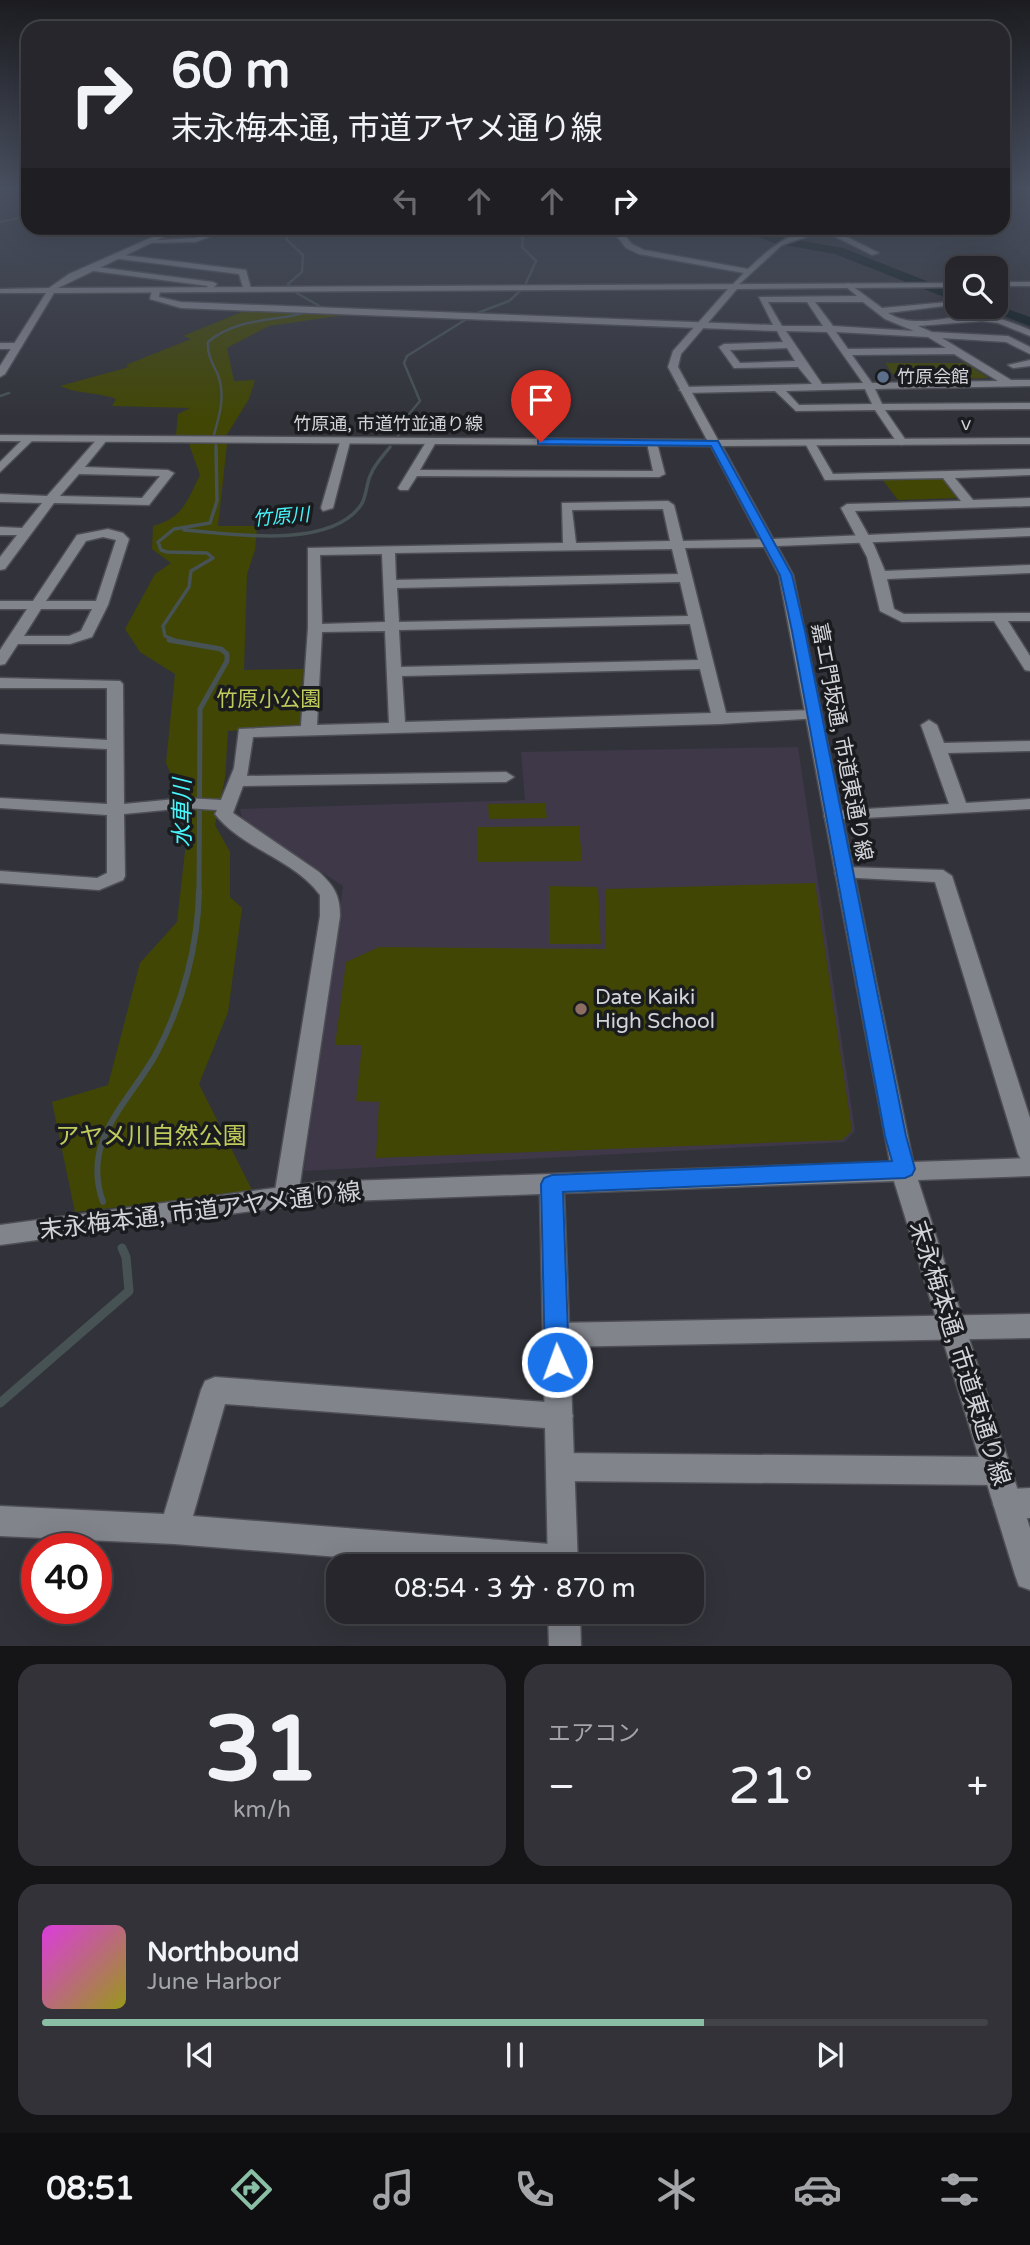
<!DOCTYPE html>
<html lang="ja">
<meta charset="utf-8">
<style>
:root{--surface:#26262c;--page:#323238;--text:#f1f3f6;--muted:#a4a5a9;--line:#424348;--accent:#8abfa5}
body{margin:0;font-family:"Varela Round","Noto Sans JP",sans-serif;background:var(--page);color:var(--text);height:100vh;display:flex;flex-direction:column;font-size:26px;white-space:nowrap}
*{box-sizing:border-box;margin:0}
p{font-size:23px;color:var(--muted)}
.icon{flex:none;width:38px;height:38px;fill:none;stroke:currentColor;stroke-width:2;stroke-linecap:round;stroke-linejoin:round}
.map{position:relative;height:1646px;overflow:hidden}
.details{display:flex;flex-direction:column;gap:18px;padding:18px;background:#151518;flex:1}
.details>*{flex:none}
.guide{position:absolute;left:21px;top:21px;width:989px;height:214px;border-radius:21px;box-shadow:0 7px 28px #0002,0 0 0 2px var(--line);background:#26262c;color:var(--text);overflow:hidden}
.buttons{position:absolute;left:945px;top:256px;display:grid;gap:14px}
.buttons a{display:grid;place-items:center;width:63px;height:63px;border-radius:14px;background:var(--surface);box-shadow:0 7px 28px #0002,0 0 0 2px var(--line);font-size:35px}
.speed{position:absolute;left:21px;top:1533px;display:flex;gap:14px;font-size:35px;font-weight:700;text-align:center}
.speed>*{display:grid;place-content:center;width:91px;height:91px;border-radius:50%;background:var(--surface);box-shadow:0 7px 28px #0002,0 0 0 2px var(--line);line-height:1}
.speed .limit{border:10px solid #d22;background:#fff;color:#111}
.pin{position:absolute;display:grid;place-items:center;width:60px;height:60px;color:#fff;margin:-72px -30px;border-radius:50% 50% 50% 0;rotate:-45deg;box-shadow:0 0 7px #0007}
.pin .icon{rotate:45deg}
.me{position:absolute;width:77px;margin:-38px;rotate:358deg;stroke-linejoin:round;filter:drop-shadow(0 0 5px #0008)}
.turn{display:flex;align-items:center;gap:24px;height:147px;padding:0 35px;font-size:32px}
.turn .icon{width:91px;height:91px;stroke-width:2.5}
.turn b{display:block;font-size:49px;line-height:60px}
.lanes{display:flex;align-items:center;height:66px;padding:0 35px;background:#0003;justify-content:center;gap:35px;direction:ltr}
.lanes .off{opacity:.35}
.big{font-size:52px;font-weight:600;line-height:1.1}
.details .card{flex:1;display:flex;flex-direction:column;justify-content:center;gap:10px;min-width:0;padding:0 24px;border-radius:21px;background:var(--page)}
.details .dial{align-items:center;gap:0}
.dial b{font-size:91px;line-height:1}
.song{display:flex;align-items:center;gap:21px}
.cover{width:84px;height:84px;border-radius:10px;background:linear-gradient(135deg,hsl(300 70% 55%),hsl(60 70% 35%))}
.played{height:7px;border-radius:4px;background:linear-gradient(90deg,var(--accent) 70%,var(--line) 70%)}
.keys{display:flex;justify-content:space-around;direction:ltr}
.heat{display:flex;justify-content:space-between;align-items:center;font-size:38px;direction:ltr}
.details .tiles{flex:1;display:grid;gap:18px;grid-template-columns:1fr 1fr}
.card:last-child{grid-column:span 2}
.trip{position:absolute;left:326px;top:1554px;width:378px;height:70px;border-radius:21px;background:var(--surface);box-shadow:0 7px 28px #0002,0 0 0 2px var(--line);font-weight:600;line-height:70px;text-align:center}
.tabs{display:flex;height:112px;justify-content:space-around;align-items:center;background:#0f0f12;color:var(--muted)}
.tabs .icon{width:49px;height:49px}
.tabs .on{color:var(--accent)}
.tabs b{font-size:32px;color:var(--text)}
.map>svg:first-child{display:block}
</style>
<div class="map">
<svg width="1030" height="1647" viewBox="0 0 1030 1647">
<rect width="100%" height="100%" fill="#32333a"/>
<path fill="#3e3849" d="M798,747L855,1131L844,1142L304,1171L343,886L243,821L240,809L525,800L521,752Z"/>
<path fill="#414605" d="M263,310L352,314L269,326L227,348L234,381L255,380L249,399L226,436L176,435L178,414L190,408L112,406L116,399C98,392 77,394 60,386L129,367L126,365L191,339L183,336L244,311Z
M885,363H965L989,378L898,381Z
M189,444H227L218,526H257L255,550L247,574L244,670L303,669L300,727L228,731L225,778L215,825L230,852V897L242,908L228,1012L199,1084L253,1192L75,1212L52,1102L108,1085L140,963L177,922L189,816L166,763L175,674L140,652L125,629L155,574L171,563L152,549L153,526C183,518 187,501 200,475Z
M937,478L945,479L961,498L898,500L882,479Z
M545,803L547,818L489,819L488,804Z
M579,826L582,861L478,862V827Z
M815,883L852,1131L842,1140L376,1158L379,1102L356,1101L362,1045H335L346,962L379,947L606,949L605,889Z
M549,886L598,887L601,944H549Z"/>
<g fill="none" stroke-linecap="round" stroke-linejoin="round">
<path stroke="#475254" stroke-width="2.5" d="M0,222L28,216
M500,228L523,238L522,247L536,261L526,283
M472,315L509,301L520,291
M0,396L9,393
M398,436L409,414L420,401L404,363L407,356L465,320
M213,438C219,417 226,397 218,375C213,364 207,355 208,342C241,314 283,324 321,307L295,292L288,284L302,272L303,255L286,239L293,228
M216,444V449"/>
<path stroke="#475254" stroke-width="3.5" d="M184,530C230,534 330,550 361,505C367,496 366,483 371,474C375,464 383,456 390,447
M177,641L165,636L163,626L189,587L191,571L213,558L207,553L167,552L161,550L158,542L174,529L210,523L217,501L216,447"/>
<path stroke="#475254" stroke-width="5" d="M169,640L221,649L227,654V661L200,709L199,892"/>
<path stroke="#475254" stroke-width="6" d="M103,1202C80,1139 131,1101 157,1052C183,1003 198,945 199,891"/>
<path stroke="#475254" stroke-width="9" d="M0,1403L129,1291L126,1257L122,1248"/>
<path fill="#0b1a1b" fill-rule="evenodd" d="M735,228H752L780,237L843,248L957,293V302L835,254L774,243Z
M996,305L1030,317V326L977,306Z"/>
<defs>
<path id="street" d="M222,228H231L196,242L147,243L143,241L195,238Z
M611,228H618L632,244L644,250L748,269C772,246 794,228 829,228L879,253L872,255L824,231L782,245L735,288L731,286L744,273L639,254L626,248Z
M115,254L246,270L251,289L244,291L239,274L112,258Z
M89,266L213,282L217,284L209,292L205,290L208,286L86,270Z
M848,283L882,308L948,302L952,305L888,313C916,331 951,313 983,316C1000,317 1015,324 1030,330V336L998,323L982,321L918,326L932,332L1008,336L1030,347V354L1006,342L942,338L1011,380H1030V386L875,389L882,404L1030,403V409L885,410L907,442L902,445L898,444L875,410L796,411L775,391L684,393L679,390L684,387L812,384L798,367L734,368L719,347L724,344L783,342L777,331L181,308L150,299L152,290L156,288L160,290L159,297L181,302L773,325L759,297L857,296L844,285ZM768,302H807L823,326H782ZM863,302L885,319L914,331L833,326L815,302ZM786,331L827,332L863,383L822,384ZM836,332L928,337L946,348L848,349ZM787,348L795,361L740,363L730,350ZM954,354L998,381L872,383L852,355ZM865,389L872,404L799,405L786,391Z
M0,343H17L22,346L17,349H0Z
M1030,360V366L1013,368L1008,365Z
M25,437L34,439L0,472V462Z
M102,437L107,440L85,467L168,470L174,473L149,505L54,503L5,569L0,570V557L17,535H0V527L22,528L42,503L0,502V494L47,496L98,438ZM79,474L160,476L142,498L60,496Z
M345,439L350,442L333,508L323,511L321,508L340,442Z
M431,439L436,442L420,470L653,471L647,443L652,440L657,443L665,474L659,477L417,476L408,490H400L398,488L426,442Z
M810,440L815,443L833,474L1030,469V475L955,478L973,500L1030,498V506L855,511L874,545L885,571L1030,565V573L887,579L894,609L904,614L1030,613V621H1008L1030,656V671L1025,670L994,621L902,622L880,611L867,557L841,508L847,504L961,501L943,478L825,480L805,443Z
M668,501L674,505L683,541L770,539L776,543L770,547L685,548L726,713L814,710L822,715L820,718L720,724L253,737L247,776L506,772L514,777L506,782L243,786L233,813L319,872C334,886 340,895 340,916L298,1197L294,1204L286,1207L278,1204L274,1197L320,916V895C294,859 242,849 215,814L217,810L186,808L124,814L125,876L123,880L99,890L0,883V871L97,878L107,873V815L0,808V798L107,804V749L0,744V734L107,740V688H0V678L120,681L123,684L124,804L186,798L221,800L234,768L239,729L301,726L308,628V548L563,543L562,503ZM663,509L670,541L576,543L572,510ZM672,549L678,574L396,580L395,553ZM382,554L385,622L322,624L320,555ZM680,582L688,616L399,622L397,588ZM690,624L698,660L401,667L399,630ZM385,631L389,723L317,725L322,632ZM700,669L711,713L405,722L402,676Z
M108,529L123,533L129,539L108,605L92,637L70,644H18L5,664L0,665V650L27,609H0V601H33L77,535ZM103,537L116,540L96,601H46L86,541ZM41,609H92L81,631L69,636H24Z
M929,720L937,725L944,743L1030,741V751L948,753L966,803L1030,799V809L827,820L824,816L833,811L949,804L921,725Z
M844,867L943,870L952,876L1030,1118V1163L1022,1161L1018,1154L935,882L838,877L835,873Z
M1030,1314V1338L556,1347L547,1343L543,1335L547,1327L556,1323Z
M215,1377L559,1403L569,1407L573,1416L569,1425L559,1429L225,1404L193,1516L563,1545L574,1549L578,1560L576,1566H452L174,1544L0,1536V1506L164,1514L201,1390L205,1381Z
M560,1453L995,1457L1005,1461L1009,1471L1005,1481L995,1485L560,1481L550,1477L546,1467L550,1457Z
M1030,1488V1518L1008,1519L998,1514L993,1504L998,1494L1008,1489Z"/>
<path id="secondary" d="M173,228H182L58,288L957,283V287L737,289L681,354L678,367L718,440L1030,438V444L722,446L773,539L1030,528V536L777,546L793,575L913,1162L1030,1158V1176L918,1180L1030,1528V1590L1019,1586L1015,1575L894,1181L564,1193L578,1566H548L540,1194L320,1202L0,1245V1225L320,1182L890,1162L779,575L711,446L0,441V435L707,440L668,367L673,351L728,289L54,293L5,374L0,377V366L46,293H0V289L49,288L69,274Z
M996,282H1030V286H996Z
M548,1612H580L581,1647H549Z"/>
</defs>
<use href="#street" stroke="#4e4f55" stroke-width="3"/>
<use href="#secondary" stroke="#4e4f55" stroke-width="3"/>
<use href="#street" fill="#82848c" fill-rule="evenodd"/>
<use href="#secondary" fill="#82848c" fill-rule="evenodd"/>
</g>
<linearGradient id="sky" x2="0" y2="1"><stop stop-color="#1c1c20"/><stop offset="0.45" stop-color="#495060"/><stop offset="1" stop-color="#495060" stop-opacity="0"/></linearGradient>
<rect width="1030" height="418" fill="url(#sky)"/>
<path fill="#1a73e8" stroke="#114b97" stroke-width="2" d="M541,439L718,441L792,575L805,631L906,1136L915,1169L912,1175L905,1178L563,1192L569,1362L566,1370L557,1374L548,1370L545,1362L541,1184L544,1178L552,1175L892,1161L885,1136L792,631L780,575L711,446L538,444V440Z"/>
<circle fill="#5c6f8a" stroke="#1a1b1e" stroke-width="2.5" cx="883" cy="377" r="7"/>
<circle fill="#8d6e63" stroke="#1a1b1e" stroke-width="2.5" cx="581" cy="1009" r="7"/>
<g text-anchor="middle" stroke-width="7" stroke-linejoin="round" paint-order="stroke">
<g font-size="18" fill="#d3d4d9" stroke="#1a1b1e" text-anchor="start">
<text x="897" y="383">竹原会館</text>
</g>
<g font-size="18" fill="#d3d4d9" stroke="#1a1b1e">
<text x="388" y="430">竹原通, 市道竹並通り線</text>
<text x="966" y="430">ｖ</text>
</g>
<g font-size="19" font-style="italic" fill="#47f5fb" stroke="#1a1b1e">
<text transform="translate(281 516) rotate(-5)" y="7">竹原川</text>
</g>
<g font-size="21" fill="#c0cb5b" stroke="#1a1b1e">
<text x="269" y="706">竹原小公園</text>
</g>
<g font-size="21" fill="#d3d4d9" stroke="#1a1b1e">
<text transform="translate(842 742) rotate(79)" y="7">嘉エ門坂通, 市道東通り線</text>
</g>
<g font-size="21" fill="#d3d4d9" stroke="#1a1b1e" text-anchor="start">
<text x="595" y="1004">Date Kaiki<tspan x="595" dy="24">High School</tspan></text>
</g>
<g font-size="23" font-style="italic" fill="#47f5fb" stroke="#1a1b1e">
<text transform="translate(182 813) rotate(-90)" y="8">水車川</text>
</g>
<g font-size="24" fill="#c0cb5b" stroke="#1a1b1e">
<text x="151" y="1144">アヤメ川自然公園</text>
</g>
<g font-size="24" fill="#d3d4d9" stroke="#1a1b1e">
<text transform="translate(200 1211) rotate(-7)" y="8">末永梅本通, 市道アヤメ通り線</text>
<text transform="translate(960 1353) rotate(72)" y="8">末永梅本通, 市道東通り線</text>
</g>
</g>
</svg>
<div class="buttons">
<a><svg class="icon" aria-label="search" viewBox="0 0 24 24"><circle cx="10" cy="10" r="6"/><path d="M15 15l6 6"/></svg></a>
</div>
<div class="speed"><div class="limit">40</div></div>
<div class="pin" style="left:541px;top:442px;background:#d93025"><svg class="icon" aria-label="arrive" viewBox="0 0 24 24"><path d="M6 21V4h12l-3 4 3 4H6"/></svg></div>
<svg class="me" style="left:557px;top:1362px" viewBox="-20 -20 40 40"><circle r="17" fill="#1a73e8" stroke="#fff" stroke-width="3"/><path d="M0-11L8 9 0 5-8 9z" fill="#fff"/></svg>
<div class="trip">08:54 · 3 分 · 870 m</div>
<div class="guide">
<div class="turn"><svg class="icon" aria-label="right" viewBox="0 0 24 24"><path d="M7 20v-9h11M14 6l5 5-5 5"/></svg><div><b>60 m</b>末永梅本通, 市道アヤメ通り線</div></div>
<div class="lanes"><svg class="icon off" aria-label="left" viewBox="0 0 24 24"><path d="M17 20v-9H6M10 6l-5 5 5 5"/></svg><svg class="icon off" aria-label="ahead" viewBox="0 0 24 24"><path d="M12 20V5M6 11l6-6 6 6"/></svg><svg class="icon off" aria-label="ahead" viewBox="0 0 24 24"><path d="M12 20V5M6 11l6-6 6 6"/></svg><svg class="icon" aria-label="right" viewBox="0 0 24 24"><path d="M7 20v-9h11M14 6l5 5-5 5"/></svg></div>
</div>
</div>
<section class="details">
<div class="tiles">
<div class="card dial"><b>31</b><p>km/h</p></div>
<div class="card"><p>エアコン</p>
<div class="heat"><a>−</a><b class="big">21°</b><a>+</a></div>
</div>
<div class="card">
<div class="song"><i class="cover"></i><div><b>Northbound</b><p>June Harbor</p></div></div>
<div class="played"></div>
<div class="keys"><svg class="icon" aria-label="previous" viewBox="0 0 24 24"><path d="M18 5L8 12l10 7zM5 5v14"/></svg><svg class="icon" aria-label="pause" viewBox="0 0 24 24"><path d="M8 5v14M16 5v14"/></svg><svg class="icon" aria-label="next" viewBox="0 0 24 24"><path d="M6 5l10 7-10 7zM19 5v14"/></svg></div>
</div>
</div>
</section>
<nav class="tabs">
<b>08:51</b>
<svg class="icon on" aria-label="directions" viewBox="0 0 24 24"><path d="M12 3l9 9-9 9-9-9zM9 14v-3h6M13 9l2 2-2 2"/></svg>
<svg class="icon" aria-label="music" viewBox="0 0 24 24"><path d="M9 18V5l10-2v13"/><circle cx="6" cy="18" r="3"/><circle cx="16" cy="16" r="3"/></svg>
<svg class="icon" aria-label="phone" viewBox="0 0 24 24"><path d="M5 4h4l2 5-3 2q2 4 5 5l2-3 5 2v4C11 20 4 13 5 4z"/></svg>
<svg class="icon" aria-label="climate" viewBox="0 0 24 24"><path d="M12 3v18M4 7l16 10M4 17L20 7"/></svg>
<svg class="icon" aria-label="car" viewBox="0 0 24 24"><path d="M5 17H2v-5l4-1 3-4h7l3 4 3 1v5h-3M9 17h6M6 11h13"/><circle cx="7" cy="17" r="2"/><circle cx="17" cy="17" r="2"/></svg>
<svg class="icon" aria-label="filters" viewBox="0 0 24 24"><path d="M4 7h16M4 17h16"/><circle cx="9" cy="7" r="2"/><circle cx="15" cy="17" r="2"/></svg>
</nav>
